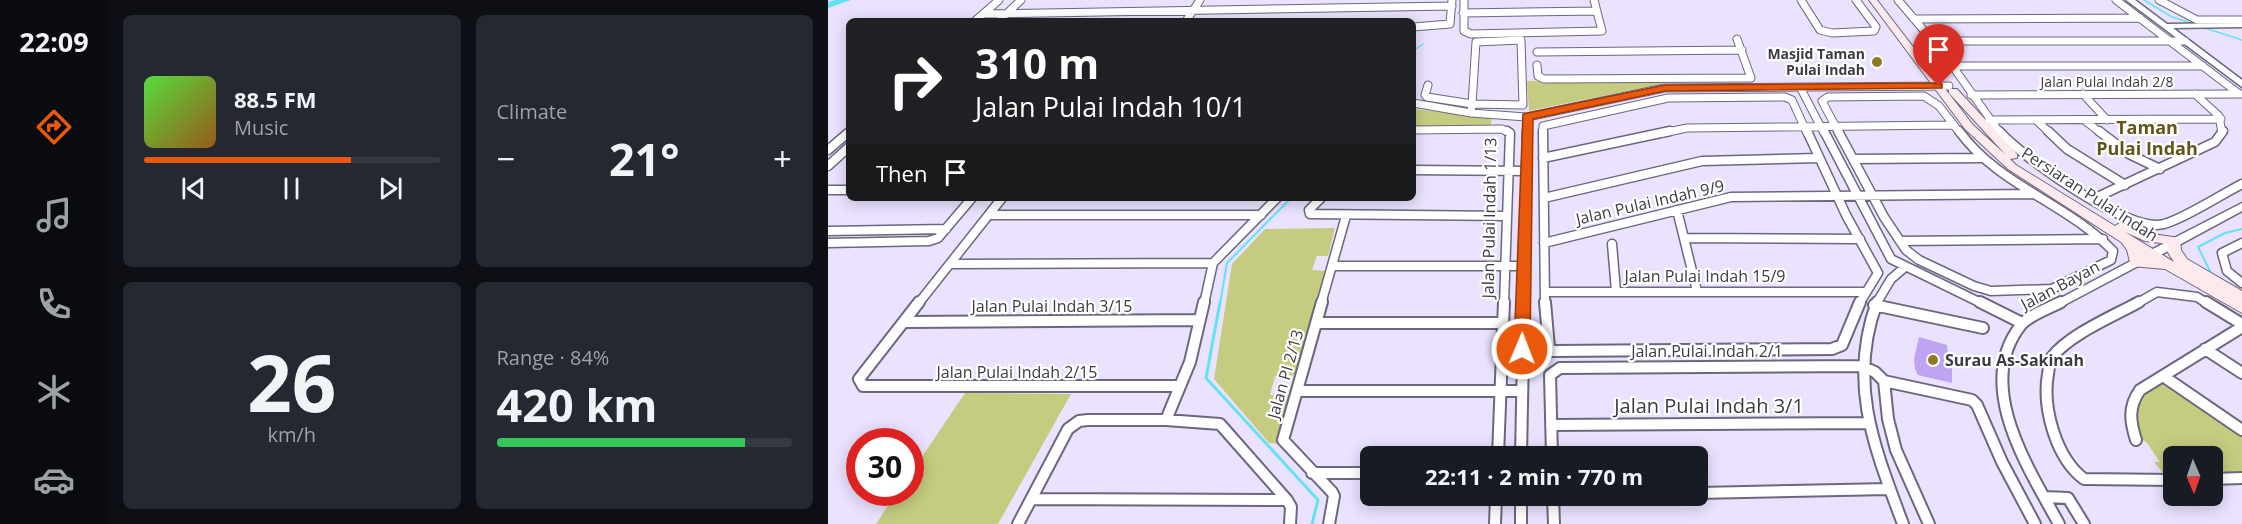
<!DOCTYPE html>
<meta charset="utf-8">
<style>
:root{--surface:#171b24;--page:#242831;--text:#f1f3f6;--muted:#9ea1a6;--line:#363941;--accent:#ea580c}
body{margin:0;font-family:"Open Sans",sans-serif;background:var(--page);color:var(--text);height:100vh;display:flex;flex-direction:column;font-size:22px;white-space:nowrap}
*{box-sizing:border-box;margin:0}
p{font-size:20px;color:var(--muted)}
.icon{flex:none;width:33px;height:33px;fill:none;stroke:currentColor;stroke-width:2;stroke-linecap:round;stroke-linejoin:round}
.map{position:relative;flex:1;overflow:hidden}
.sheet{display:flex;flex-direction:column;gap:15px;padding:15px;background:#0d0f14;width:720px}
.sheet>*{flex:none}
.guide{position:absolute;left:18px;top:18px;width:570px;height:183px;border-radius:9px;box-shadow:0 3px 15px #0003;background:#202124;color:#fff;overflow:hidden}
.needle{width:39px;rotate:178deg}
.controls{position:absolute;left:1335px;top:446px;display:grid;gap:12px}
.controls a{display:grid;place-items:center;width:60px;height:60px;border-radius:9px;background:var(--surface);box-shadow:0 3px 15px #0003;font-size:30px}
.speed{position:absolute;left:18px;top:428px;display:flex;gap:12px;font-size:30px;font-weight:700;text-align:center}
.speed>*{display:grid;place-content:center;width:78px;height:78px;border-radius:50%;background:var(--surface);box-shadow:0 3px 15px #0003;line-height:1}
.speed .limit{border:9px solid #d22;background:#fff;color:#111}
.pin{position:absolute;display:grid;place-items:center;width:51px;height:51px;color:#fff;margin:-62px -26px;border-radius:50% 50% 50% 0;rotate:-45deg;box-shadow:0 0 6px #0007}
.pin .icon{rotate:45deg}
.me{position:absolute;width:66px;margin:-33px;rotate:1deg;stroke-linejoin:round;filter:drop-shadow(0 0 4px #0008)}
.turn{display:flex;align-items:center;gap:21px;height:126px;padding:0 30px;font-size:27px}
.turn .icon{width:78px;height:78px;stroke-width:2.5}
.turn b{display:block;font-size:42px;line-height:51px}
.then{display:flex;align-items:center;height:57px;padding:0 30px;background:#0003;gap:12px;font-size:22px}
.big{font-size:45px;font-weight:700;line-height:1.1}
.sheet .card{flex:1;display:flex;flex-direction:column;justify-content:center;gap:9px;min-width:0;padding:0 21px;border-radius:9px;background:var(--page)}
.sheet .dial{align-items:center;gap:0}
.dial b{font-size:78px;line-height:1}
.song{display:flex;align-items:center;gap:18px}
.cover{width:72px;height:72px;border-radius:9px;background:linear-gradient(135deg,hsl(110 70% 55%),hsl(30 70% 35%))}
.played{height:6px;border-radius:3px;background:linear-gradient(90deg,var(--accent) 70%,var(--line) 70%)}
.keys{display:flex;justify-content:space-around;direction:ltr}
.heat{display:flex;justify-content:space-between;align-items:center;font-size:33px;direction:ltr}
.charge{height:9px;border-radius:4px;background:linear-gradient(90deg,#34c759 84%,var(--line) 0)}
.sheet .tiles{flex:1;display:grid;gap:15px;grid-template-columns:repeat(2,1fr)}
.trip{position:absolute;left:532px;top:446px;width:348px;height:60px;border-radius:9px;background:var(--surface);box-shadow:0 3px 15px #0003;font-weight:700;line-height:60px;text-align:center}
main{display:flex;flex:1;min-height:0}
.tabs{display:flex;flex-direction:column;width:108px;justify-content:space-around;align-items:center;background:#090b0e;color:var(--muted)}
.tabs .icon{width:42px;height:42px}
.tabs .on{color:var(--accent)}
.tabs b{font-size:27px;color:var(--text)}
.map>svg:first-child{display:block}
</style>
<main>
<nav class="tabs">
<b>22:09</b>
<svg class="icon on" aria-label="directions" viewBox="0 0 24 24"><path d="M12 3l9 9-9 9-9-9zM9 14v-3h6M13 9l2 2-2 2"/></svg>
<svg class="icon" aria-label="music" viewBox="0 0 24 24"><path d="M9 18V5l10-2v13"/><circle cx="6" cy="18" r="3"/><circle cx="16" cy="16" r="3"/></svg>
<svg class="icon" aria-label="phone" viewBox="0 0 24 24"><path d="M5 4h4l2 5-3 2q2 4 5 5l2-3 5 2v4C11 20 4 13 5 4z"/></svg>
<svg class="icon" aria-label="climate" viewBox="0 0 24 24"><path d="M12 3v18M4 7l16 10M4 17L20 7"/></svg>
<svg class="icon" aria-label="car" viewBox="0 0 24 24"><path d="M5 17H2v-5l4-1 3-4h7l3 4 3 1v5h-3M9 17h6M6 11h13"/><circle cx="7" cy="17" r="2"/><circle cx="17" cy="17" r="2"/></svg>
</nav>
<section class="sheet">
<div class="tiles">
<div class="card">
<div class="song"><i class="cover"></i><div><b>88.5 FM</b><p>Music</p></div></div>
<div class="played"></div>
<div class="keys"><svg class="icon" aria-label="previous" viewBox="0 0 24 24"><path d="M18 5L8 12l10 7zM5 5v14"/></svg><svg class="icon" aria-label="pause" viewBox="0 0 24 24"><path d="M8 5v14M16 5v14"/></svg><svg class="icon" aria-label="next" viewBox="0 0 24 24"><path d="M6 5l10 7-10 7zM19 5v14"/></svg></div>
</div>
<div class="card"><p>Climate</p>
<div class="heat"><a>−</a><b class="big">21°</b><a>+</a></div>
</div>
<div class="card dial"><b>26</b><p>km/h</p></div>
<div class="card"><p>Range · 84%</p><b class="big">420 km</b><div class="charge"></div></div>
</div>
</section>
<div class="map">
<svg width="1414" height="524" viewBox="0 0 1414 524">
<rect width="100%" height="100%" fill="#eae2fe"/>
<path fill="#c5cc80" d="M841,80L832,84L701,111L699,81Z
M585,109L664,118L662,127H585Z
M507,228L500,256H489L484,270L500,271L471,375L447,376L442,395H464L450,444L441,443L386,379L404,264L437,229Z
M1335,383L1342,385L1414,434V472L1385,473L1384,456H1346L1345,474L1335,473L1326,462H1332L1319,443L1314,439C1308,423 1305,394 1327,386C1329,385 1333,385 1335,383Z
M137,393L243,394L170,524H48L69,492H82L83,473Z"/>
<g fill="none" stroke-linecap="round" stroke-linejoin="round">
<path stroke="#64e2f5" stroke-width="1.5" d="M1316,0L1344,17L1366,24
M1374,27L1414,40
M585,51L595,44"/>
<path stroke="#64e2f5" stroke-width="2" d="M1382,271L1370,247L1397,233L1414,229
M392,304L399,263L463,198"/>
<path stroke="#64e2f5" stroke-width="3" d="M392,302L378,378L490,500L484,524"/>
<path fill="#64e2f5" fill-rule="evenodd" d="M7,0H23L0,8V2Z"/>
</g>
<path fill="#bea4f2" d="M1091,337L1119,345L1120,360L1124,361V383L1090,375L1087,369L1086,359Z"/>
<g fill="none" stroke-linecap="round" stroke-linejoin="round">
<defs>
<path id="minor-far2" d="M636,0V31L643,34L774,31L766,0
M973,0L992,30L1004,33L1046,31L1048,27L1028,0
M1070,0L1116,54L1172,133
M1288,0L1410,93
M1331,0L1369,20H1414
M635,13L769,11
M155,14L624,6
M1086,19L1312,18
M147,21L171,0
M171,21L193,0
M358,21L372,0
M585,27L622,24L624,0
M693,40L695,105L644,104L648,42Z
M1105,41H1357
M709,52L914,50
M709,65L710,76L716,79L923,78L909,39
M1125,66H1375
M600,85L597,95L599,97L644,104
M972,87L996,133
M1255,94L1279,120
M1367,94L1391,116L1394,133
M1143,95L1414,94
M585,103L643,113L699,117L836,88L1121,86
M643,113L644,104
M1161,120L1393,119
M1208,120L1222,133
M1256,120L1273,133
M585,130L674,129L682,133
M699,133V117
M715,133V126L840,98L957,97L964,100L979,133
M835,133L859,128L1124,125
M1011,133L994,101L1000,97L1096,96L1111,106L1132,133"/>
<path id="minor-far1" d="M715,131L717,304
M979,131L1018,215L1050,273L1031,304
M996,131L1063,259L1155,304
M1010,131L1056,217L1078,250L1091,260L1146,286L1163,291L1224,289L1283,260L1285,251C1239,203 1171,186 1131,131
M1171,131C1195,158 1301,234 1336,224C1356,219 1394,194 1414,184
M1220,131L1239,149L1297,185
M1271,131L1301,154L1332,169
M0,150L21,132
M715,158L842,131
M1025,159L1153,158
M0,166L21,147
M585,170L698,171
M0,190H21
M493,198L481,210L482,214L679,216
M716,198L874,161L990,158
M1265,199L1387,142L1395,131
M849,210L869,291
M162,215H433
M0,231L118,229
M856,238L1032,239
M1072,241L1275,239
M0,243L101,241L110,238L144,198
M716,243L903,197L1206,194
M1414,243L1394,253L1399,271L1414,283
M784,244L788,291
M123,264L385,263
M506,266H695
M718,292H1036
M90,304L174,198
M376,304L385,263L449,198
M493,304L518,216
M676,304L682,133L679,131
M696,304L699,131
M1048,304L1063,279L1077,267
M1230,304L1313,260
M1308,304L1329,292L1369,297L1380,304"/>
<path id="minor" d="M91,302L31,379L35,386H352
M494,302L455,440L504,492L506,496L501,524
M717,302L721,348L725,351L1004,349L1014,345L1032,302
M1049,302C1019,383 1047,449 1075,524
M1152,302L1194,323
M1311,302C1286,316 1242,334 1224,357C1221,361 1221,369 1220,374C1214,408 1228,458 1256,479L1346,480
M1378,302L1414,324
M1046,305L1155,328
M78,322L371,320
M489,323H675
M1377,349L1414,373
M1335,376L1414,430
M1056,381L1144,400L1149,405L1174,462L1207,524
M469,391H694
M338,420L362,362L376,302
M723,425L1038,423
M1308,440C1302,421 1300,407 1312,390L1414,327
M670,456L676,302
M693,456L696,302
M724,456L722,375L732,368L1034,366L1047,372L1056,381L1060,419L1068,450L1101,524
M484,473H543
M1384,479L1414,478
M870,493L1062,489
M693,495V524
M725,495L726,524
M1217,497L1240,498L1256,524
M204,499L459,500
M190,524L240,429L251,421L260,420H338L392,424L459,500L463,507L462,524
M667,524L668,495
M1231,524C1201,469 1145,385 1193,325C1201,315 1222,308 1233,302"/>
<path id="tertiary" d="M1298,0H1307L1339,24L1414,23V27L1345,28L1414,80V87Z
M1414,203V211L1327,258L1323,259L1317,255L1319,252Z"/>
<path id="secondary" d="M1041,0H1049L1145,125L1178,155L1121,93V89H1129L1189,154V158L1182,159L1188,165L1287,226L1293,222L1324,234L1352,238L1353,250L1359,259L1414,291V313L1337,269L1303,266L1299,250L1293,242L1180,169L1137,129ZM1297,232L1317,241L1340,244L1339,251L1346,262Z"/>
</defs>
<use href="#minor-far2" stroke="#6e667e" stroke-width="9"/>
<use href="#minor-far1" stroke="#6e667e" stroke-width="11"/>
<use href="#minor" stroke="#6e667e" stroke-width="14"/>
<use href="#tertiary" stroke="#6e667e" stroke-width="3"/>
<use href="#secondary" stroke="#6e667e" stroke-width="2"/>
<use href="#minor-far2" stroke="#fff" stroke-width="7"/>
<use href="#minor-far1" stroke="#fff" stroke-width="8"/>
<use href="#minor" stroke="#fff" stroke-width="10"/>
<use href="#tertiary" fill="#fff" fill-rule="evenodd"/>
<use href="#secondary" fill="#fdeaec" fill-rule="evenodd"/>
</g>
<path fill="#ea580c" stroke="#983908" stroke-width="1.5" d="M1111,83L1114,84V88L837,91L705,119L702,349L694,355L689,353L686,349L695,114L837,85Z"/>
<g fill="#8e7b21" stroke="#fff" stroke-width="2">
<circle cx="1049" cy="62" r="6"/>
<circle cx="1105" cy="360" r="6"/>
</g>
<g text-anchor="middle" stroke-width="4.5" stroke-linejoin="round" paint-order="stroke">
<g font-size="14" font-weight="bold" fill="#3e3a45" stroke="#fff" text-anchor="end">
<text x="1037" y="59">Masjid Taman<tspan x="1037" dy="16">Pulai Indah</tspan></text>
</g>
<g font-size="14" fill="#3e3a45" stroke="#fff">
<text x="1279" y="87">Jalan Pulai Indah 2/8</text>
</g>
<g font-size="16" fill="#3e3a45" stroke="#fff">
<text transform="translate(1262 194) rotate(33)" y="6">Persiaran Pulai Indah</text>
<text transform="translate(822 202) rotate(-13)" y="6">Jalan Pulai Indah 9/9</text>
<text transform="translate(661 218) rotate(-89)" y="6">Jalan Pulai Indah 1/13</text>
<text x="877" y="282">Jalan Pulai Indah 15/9</text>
<text transform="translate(1232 285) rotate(-28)" y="6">Jalan Bayan</text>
<text x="224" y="312">Jalan Pulai Indah 3/15</text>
<text x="879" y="357">Jalan Pulai Indah 2/1</text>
<text x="189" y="378">Jalan Pulai Indah 2/15</text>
<text transform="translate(457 374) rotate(-74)" y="6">Jalan PI 2/13</text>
</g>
<g font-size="16" font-weight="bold" fill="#3e3a45" stroke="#fff" text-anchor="start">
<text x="1117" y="366">Surau As-Sakinah</text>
</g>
<g font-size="18" font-weight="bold" fill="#625519" stroke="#fff">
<text x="1319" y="134">Taman<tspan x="1319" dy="21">Pulai Indah</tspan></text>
</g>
<g font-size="20" fill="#3e3a45" stroke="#fff">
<text x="881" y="413">Jalan Pulai Indah 3/1</text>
</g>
</g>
</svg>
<div class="controls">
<a><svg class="needle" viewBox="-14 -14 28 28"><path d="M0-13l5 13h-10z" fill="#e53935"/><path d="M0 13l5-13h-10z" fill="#9ea1a6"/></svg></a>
</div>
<div class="speed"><div class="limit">30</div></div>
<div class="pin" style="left:1111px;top:86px;background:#d93025"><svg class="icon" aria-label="arrive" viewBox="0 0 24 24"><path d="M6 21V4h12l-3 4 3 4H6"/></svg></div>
<svg class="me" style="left:694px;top:349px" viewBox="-20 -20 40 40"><circle r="17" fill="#ea580c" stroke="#fff" stroke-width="3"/><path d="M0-11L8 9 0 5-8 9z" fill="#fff"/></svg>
<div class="trip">22:11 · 2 min · 770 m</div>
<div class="guide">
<div class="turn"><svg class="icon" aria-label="right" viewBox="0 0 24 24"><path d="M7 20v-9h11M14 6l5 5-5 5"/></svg><div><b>310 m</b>Jalan Pulai Indah 10/1</div></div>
<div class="then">Then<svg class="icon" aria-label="arrive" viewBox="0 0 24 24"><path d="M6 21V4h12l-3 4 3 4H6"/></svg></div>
</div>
</div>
</main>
